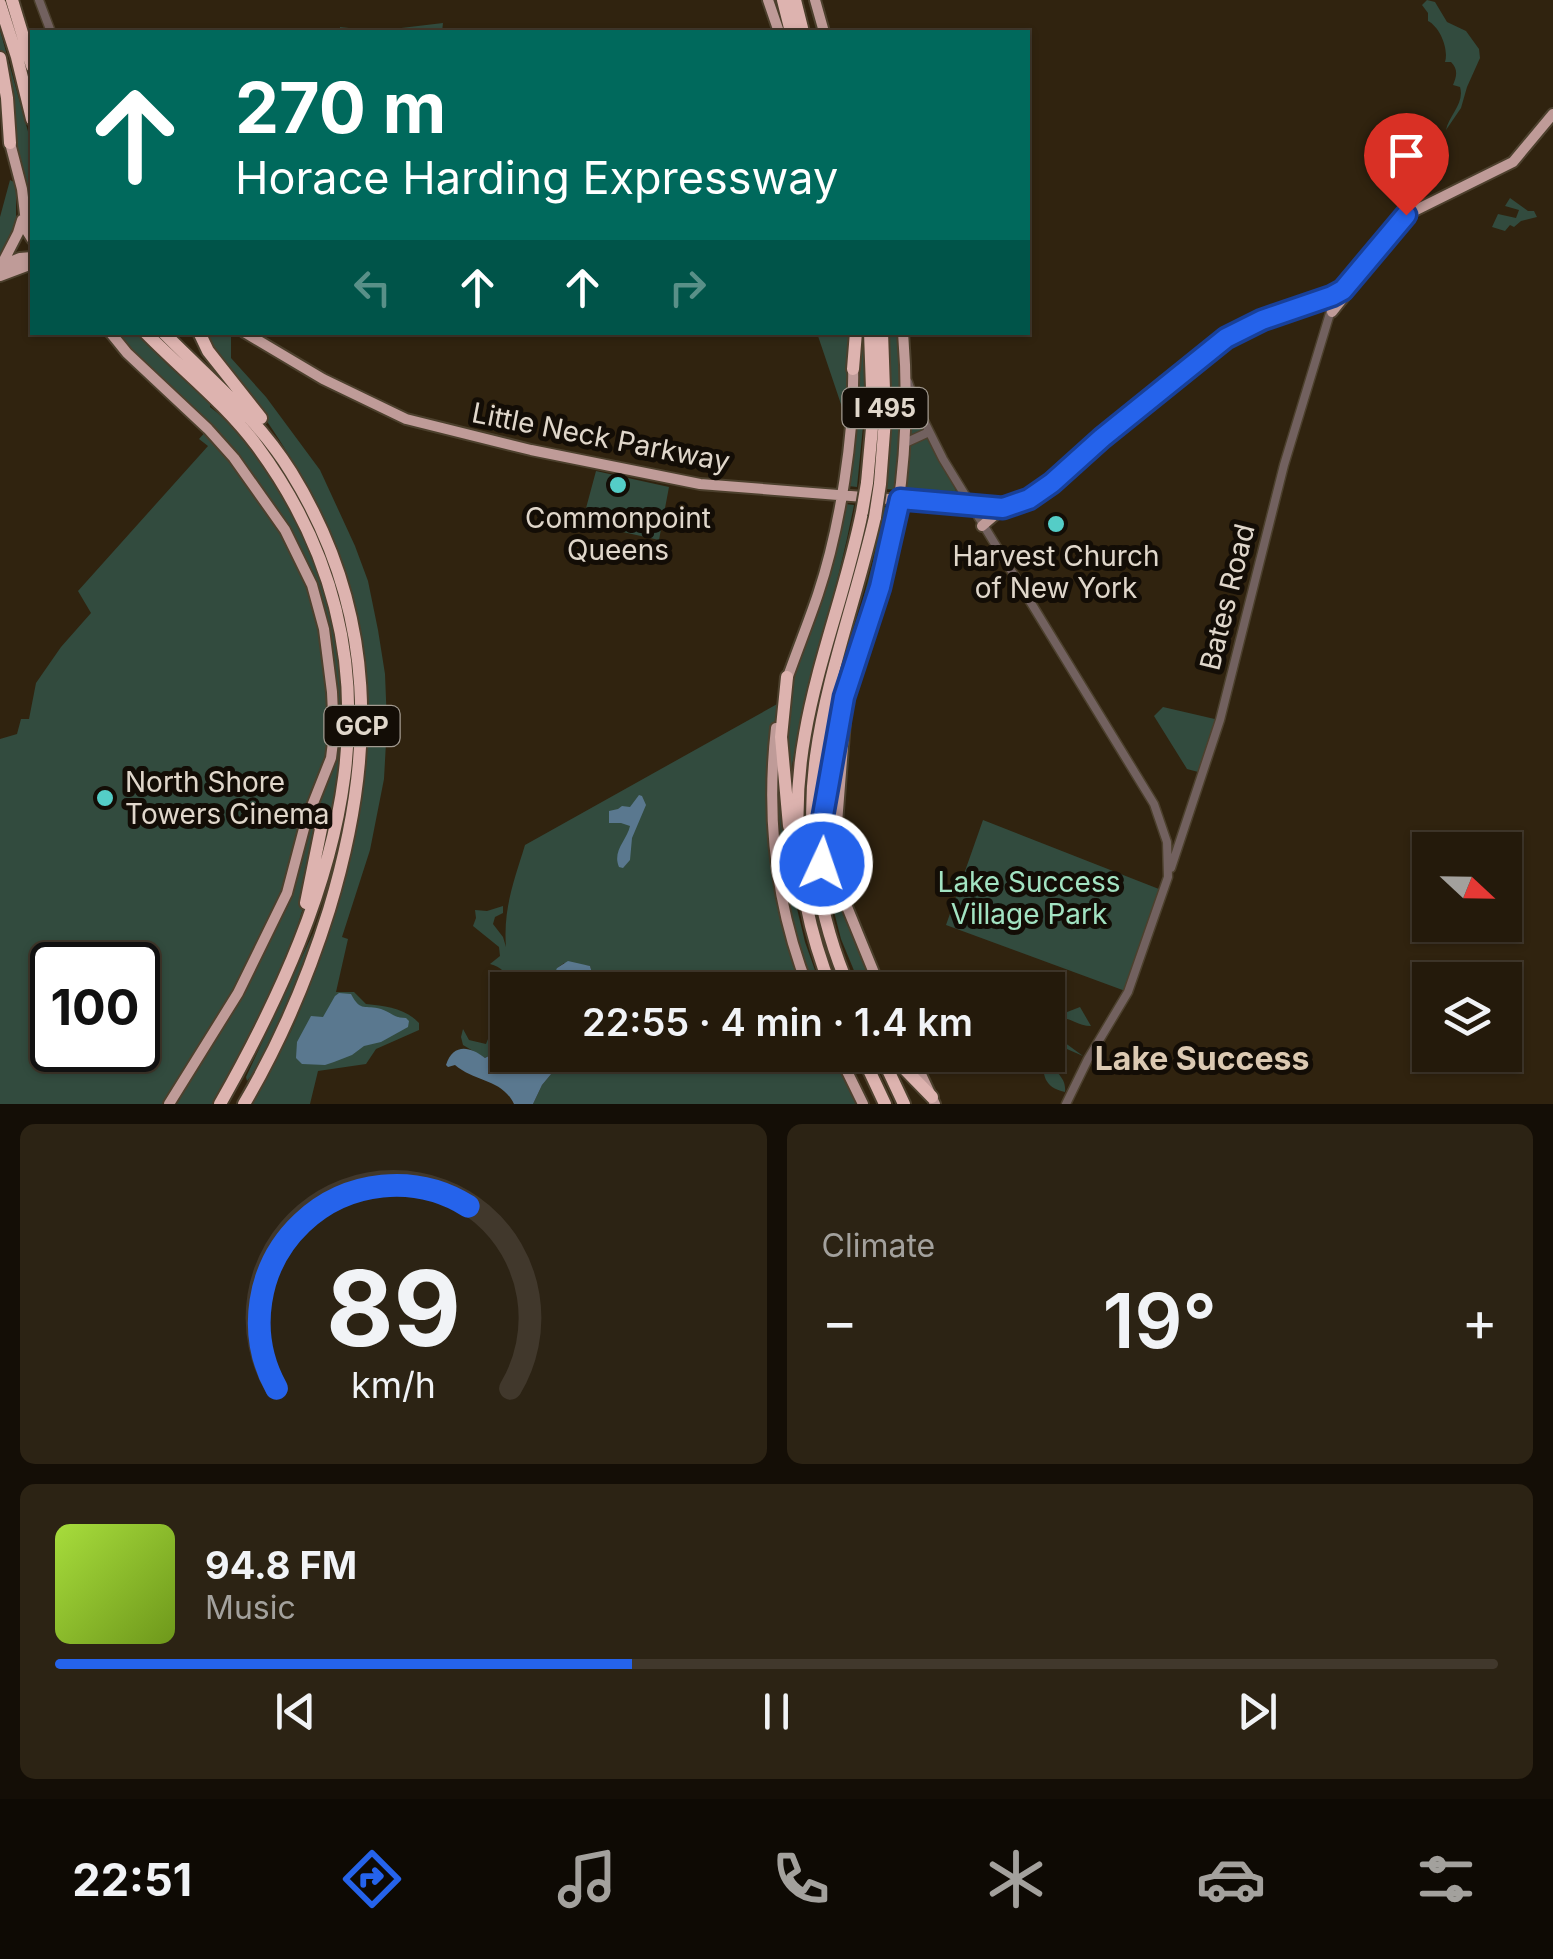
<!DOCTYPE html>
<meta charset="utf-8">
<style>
:root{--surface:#241a0b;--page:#2c2314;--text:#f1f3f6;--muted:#a3a19d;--line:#41382c;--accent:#2563eb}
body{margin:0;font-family:Inter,sans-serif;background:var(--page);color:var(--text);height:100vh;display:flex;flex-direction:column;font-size:38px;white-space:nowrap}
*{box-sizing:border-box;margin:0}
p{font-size:32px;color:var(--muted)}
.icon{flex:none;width:55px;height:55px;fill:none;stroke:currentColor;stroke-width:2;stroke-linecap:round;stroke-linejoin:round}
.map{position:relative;height:1104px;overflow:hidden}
.sheet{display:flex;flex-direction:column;gap:20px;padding:20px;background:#140e06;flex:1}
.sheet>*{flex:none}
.hud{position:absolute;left:30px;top:30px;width:1000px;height:305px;border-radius:0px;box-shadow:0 2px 8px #0004,0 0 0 2px var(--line);background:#00695c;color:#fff;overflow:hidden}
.needle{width:65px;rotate:112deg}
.controls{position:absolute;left:1412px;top:832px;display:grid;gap:20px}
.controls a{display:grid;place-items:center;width:110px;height:110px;border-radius:0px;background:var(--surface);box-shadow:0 2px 8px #0004,0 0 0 2px var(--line);font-size:50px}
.speed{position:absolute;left:30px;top:942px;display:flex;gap:20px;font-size:50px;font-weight:700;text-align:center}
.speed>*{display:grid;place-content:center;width:130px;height:130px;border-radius:50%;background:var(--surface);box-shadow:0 2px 8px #0004,0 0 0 2px var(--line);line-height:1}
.speed .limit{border:5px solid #111;border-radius:15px;background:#fff;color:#111}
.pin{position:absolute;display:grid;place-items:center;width:85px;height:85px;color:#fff;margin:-102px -42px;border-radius:50% 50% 50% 0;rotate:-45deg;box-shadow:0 0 10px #0007}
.pin .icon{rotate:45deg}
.me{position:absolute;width:110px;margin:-55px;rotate:3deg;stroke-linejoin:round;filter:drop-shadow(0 0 8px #0008)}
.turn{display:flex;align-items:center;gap:35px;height:210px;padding:0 40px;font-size:45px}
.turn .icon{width:130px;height:130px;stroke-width:2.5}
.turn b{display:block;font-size:70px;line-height:85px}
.lanes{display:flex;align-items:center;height:95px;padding:0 40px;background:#0003;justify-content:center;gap:50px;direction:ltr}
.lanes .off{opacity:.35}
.big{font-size:75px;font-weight:600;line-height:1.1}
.sheet .tile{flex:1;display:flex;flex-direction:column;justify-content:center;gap:15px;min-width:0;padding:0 35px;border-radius:15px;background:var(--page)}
.sheet .dial{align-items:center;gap:0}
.dial svg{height:260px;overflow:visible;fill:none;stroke:var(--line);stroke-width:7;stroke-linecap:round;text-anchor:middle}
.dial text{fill:var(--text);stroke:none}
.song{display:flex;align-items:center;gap:30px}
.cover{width:120px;height:120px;border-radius:15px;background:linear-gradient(135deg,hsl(80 70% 55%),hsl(80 70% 35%))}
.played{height:10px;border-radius:5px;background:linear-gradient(90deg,var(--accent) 40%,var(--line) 40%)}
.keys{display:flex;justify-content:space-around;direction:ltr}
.heat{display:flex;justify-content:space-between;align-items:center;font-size:55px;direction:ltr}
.sheet .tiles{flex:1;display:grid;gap:20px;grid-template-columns:1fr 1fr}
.tile:last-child{grid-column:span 2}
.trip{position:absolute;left:490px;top:972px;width:575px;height:100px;border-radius:0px;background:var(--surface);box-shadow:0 2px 8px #0004,0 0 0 2px var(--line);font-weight:600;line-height:100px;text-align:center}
.menu{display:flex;height:160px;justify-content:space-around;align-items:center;background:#0e0a04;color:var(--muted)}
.menu .icon{width:70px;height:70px}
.menu .on{color:var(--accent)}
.menu b{font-size:45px;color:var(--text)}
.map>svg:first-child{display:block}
</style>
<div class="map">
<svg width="1553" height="1104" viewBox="0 0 1553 1104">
<rect width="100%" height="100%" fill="#30230f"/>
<path fill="#324b3e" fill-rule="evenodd" d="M1427,0L1435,2L1447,22L1466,31L1479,49L1480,58L1467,87L1461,108L1446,130C1449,115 1465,103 1460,87L1453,85C1457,76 1458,69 1451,62H1445C1449,49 1440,27 1428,21V13L1422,5Z
M443,23L442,32H340V27L376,31Z
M0,30L32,146V235L0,50Z
M10,180L16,183V222L0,255V217Z
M1510,198L1528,211H1534L1537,217L1521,221L1514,227L1510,225L1505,231L1492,227L1498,214L1516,218L1519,210L1505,206Z
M114,333H136L168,365L210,403V407C241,430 262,462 281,495C331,578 353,677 339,774C336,801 328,829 322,856L316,811L337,733L335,671L328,632L310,570L215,431L194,409L126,348Z
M201,333H231V358L266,397L320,470L355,546L368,581L378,630L385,674L387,724L384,779L370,850L342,937L348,939L336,992H354L366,1004C386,1006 405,1008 419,1023V1030L376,1049L366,1064L318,1071L310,1104H250C264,1080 279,1056 291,1031C307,996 319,960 331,924C372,796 387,664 332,537C299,462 252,396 201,333Z
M817,333H848L849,422H847Z
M860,333H863L866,396L857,487L848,486L856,412Z
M889,333H900L903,379L897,490L886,489L891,426Z
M912,401L960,499L902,496L909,403Z
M208,429L285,530L324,629L334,734L292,879L255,962L169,1104H0V739L17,734L21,719H29L36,683L61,647L91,613L78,591L208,446L199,439ZM52,965H138V1050H52Z
M596,471L669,487L659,540L582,523Z
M845,504L854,505C836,598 806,687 789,781L785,737L789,695L795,669L812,628Z
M883,507L895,508L890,539L870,612C844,643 829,765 821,810L824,760L827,759L826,742L873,561Z
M779,703L774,737L773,844L808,990H597L590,966L564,963C551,973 562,962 555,977C547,994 524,990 508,990C507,1017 511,1043 485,1058L463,1045L461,1037L463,1029L469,1040L486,1044L490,1034L497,1026L495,1015L490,1008L503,1007L507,1003L503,993C509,977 507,969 490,964L500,956L499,947L473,926L476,918L475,910L487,911L503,906V913L495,917L493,924L503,937L506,947C503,909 514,881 525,845Z
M1163,707L1219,720L1202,773L1187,769L1154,716Z
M838,753L831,849L877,990H862L841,939L831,900L824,856L826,828Z
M780,787L784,792L794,896L805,942L822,990H814C792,936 767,845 780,787Z
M311,820L317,821C316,836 316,852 313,867C297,951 254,1030 213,1104H175C217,1039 258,973 288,902C298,876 304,848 311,820Z
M983,820L1164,891L1128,992L946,925Z
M313,933C307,973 274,1049 247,1081L246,1077Z
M1064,981L1062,1014L1080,1007L1091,1026C1078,1026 1068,1016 1055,1017L1050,1024L1053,1034L1083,1056L1060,1046L1055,1050C1049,1076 1067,1073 1065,1092C1043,1087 1043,1075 1043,1055H1048V994L1059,989Z
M567,1055H838L862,1104H533L542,1085Z"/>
<path fill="#5a788f" d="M639,795L642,796L646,805L632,838L630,860L623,868L619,867C612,851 627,840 630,826L621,823H609V811L618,809L622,806L630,807Z
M568,961L590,966L597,990H539C550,984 552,980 557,968Z
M339,993L351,994C361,1013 365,1004 381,1009C392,1013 394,1018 406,1018L409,1021L408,1027L381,1042L364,1046L352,1055L334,1062L325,1065L302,1064L296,1058L297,1042L311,1016L323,1017L335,996Z
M507,1027L508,1055H567L542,1085L533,1104H514C502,1079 475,1082 455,1065L448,1067L446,1065C453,1043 470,1046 485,1058C498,1052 503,1040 507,1027Z"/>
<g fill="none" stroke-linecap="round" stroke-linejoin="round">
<defs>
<path id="minor" d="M39,0L51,32
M908,382L915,403L943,459L1154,804L1167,842L1168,877L1128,992L1088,1059L1066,1104
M905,443L929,432
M1171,868L1220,720L1284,465L1331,310"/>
<path id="major" d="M768,0L779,32
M815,0L824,32
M10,143L22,189L27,231L32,239
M0,266L20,258L32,257
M1,266L18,233L22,220
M0,276L32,264
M1332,312L1347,293
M110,332L127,353L208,429L234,458L285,530L312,585L324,629L332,692L334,734L331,758L306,821L287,893L238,993L169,1104
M244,332L323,379L406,419L531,450L700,484L1003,508L1034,496L1102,437L1236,332L1262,320L1339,293L1406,215L1513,162L1553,114
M982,526L1003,508
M851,674C859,644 872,616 881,586C904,503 910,418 903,332
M786,682C796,653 808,624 818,594C840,528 855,433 853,363
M845,721L836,836V872L843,897L881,990
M776,728C766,817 776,907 809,990
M839,1055L863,1104
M912,1055L935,1104"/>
<path id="highway" d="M12,0L32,66
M783,0L791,32
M795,0L803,32
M0,4L17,57L32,119
M0,58L7,98L10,143
M145,332C182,370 225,403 257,446C418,664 341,890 220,1104
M163,332C208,378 257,417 291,472C378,613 376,755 329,910C308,977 280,1043 244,1104
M199,332L208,351L261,418
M853,369L856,332
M867,483L873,417L870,332
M880,484L885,419L882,332
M787,677L781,737L789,826
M821,849C821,822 827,796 831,770C837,737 842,703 852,670
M306,903L321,829L316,817L309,811
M832,990C799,908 789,822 805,734C818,659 847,587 862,512
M850,990C818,917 805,836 816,756C827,675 857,596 875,517
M862,1055L885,1104
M881,1055L904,1104
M891,1055L932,1097"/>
</defs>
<use href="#minor" stroke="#4c402d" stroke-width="11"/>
<use href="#major" stroke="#4c402d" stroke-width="14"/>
<use href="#highway" stroke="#4c402d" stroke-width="16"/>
<use href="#minor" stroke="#72615f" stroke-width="8"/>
<use href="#major" stroke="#bf9b98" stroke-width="10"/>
<use href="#highway" stroke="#ddb3af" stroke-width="12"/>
<defs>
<path id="highway-bridge" d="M862,512L867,483
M875,517L880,484"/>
</defs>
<use href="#highway-bridge" stroke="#4c402d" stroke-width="16" stroke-linecap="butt"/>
<use href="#highway-bridge" stroke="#ddb3af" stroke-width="12"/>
</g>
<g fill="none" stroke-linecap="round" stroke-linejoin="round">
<defs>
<path id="route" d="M822,864V821L844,697L880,587L900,499L1003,508L1029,499L1052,483L1102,438L1226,338L1262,320L1332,296L1343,290L1406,215"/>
</defs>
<use href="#route" stroke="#184099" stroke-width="25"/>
<use href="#route" stroke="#2563eb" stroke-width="18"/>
</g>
<g fill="#54cdc7" stroke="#130d06" stroke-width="4">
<circle cx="618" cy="485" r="10"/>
<circle cx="1056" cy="524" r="10"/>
<circle cx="105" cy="798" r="10"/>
</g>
<g text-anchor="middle" stroke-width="10" stroke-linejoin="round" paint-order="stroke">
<g fill="#130d06" stroke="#a29a90" stroke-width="2.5">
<rect x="842.5" y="388" width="85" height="40" rx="8"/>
<rect x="324.5" y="706" width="75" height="40" rx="8"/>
</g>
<g font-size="25" font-weight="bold" fill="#e0d7cb">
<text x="885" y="417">I 495</text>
<text x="362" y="735">GCP</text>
</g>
<g font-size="28" fill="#e0d7cb" stroke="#130d06">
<text transform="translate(601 437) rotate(11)" y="10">Little Neck Parkway</text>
<text transform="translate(1227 597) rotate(-76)" y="10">Bates Road</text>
</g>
<g font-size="28" fill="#e0d7cb" stroke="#130d06">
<text x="618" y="528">Commonpoint<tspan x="618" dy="32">Queens</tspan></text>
<text x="1056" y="566">Harvest Church<tspan x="1056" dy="32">of New York</tspan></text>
<text x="125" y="792" text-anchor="start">North Shore<tspan x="125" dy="32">Towers Cinema</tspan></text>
</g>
<g font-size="28" fill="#a2e3c2" stroke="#130d06">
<text x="1029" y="892">Lake Success<tspan x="1029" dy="32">Village Park</tspan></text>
</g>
<g font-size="32" font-weight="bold" fill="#dbc9b2" stroke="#130d06">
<text x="1202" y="1070">Lake Success</text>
</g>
</g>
</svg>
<div class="controls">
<a><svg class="needle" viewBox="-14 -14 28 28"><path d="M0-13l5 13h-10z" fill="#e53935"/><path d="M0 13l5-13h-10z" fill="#a3a19d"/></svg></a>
<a><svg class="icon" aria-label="layers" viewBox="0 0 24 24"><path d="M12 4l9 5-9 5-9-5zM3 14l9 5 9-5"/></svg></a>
</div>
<div class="speed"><div class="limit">100</div></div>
<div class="pin" style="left:1406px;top:215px;background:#d93025"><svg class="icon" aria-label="arrive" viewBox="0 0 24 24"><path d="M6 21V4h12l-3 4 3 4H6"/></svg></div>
<svg class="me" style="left:822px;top:864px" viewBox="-20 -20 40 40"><circle r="17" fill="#2563eb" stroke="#fff" stroke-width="3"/><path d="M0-11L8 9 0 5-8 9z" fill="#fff"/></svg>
<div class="trip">22:55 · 4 min · 1.4 km</div>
<div class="hud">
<div class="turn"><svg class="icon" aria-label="ahead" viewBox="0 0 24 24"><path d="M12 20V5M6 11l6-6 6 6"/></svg><div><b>270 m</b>Horace Harding Expressway</div></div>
<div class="lanes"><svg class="icon off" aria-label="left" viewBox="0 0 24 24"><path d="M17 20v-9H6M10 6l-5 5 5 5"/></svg><svg class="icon" aria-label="ahead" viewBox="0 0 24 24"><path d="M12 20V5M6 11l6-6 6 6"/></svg><svg class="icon" aria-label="ahead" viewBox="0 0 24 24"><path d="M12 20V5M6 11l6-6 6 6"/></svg><svg class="icon off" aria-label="right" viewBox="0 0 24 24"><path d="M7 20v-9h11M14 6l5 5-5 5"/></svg></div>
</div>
</div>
<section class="sheet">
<div class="tiles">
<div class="tile dial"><svg viewBox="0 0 100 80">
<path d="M14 69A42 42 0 1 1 86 69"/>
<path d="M14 69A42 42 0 0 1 73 13" stroke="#2563eb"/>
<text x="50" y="56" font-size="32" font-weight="700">89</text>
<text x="50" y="72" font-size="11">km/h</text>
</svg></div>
<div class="tile"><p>Climate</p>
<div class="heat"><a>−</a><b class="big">19°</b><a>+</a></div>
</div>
<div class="tile">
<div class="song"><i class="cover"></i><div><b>94.8 FM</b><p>Music</p></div></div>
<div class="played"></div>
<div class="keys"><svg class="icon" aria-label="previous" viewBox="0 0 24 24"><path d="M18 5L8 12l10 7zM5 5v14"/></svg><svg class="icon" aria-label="pause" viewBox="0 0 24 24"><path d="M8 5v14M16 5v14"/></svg><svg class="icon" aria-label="next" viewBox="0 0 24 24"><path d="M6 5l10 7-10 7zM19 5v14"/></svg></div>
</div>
</div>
</section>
<nav class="menu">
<b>22:51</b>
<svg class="icon on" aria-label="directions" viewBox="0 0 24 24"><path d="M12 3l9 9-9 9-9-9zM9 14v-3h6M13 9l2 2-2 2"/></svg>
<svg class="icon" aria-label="music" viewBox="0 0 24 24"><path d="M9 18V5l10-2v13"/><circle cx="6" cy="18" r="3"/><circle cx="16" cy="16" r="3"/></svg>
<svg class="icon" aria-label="phone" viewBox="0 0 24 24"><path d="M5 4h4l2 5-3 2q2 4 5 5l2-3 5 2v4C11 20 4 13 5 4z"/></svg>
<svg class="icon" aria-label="climate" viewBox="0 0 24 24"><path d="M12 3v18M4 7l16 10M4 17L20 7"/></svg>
<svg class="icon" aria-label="car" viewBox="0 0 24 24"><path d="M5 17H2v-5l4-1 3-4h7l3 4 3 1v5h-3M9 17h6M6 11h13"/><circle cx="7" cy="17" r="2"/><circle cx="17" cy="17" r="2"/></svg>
<svg class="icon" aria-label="filters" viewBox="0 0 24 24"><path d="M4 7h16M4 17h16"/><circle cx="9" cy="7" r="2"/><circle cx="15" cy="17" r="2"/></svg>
</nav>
